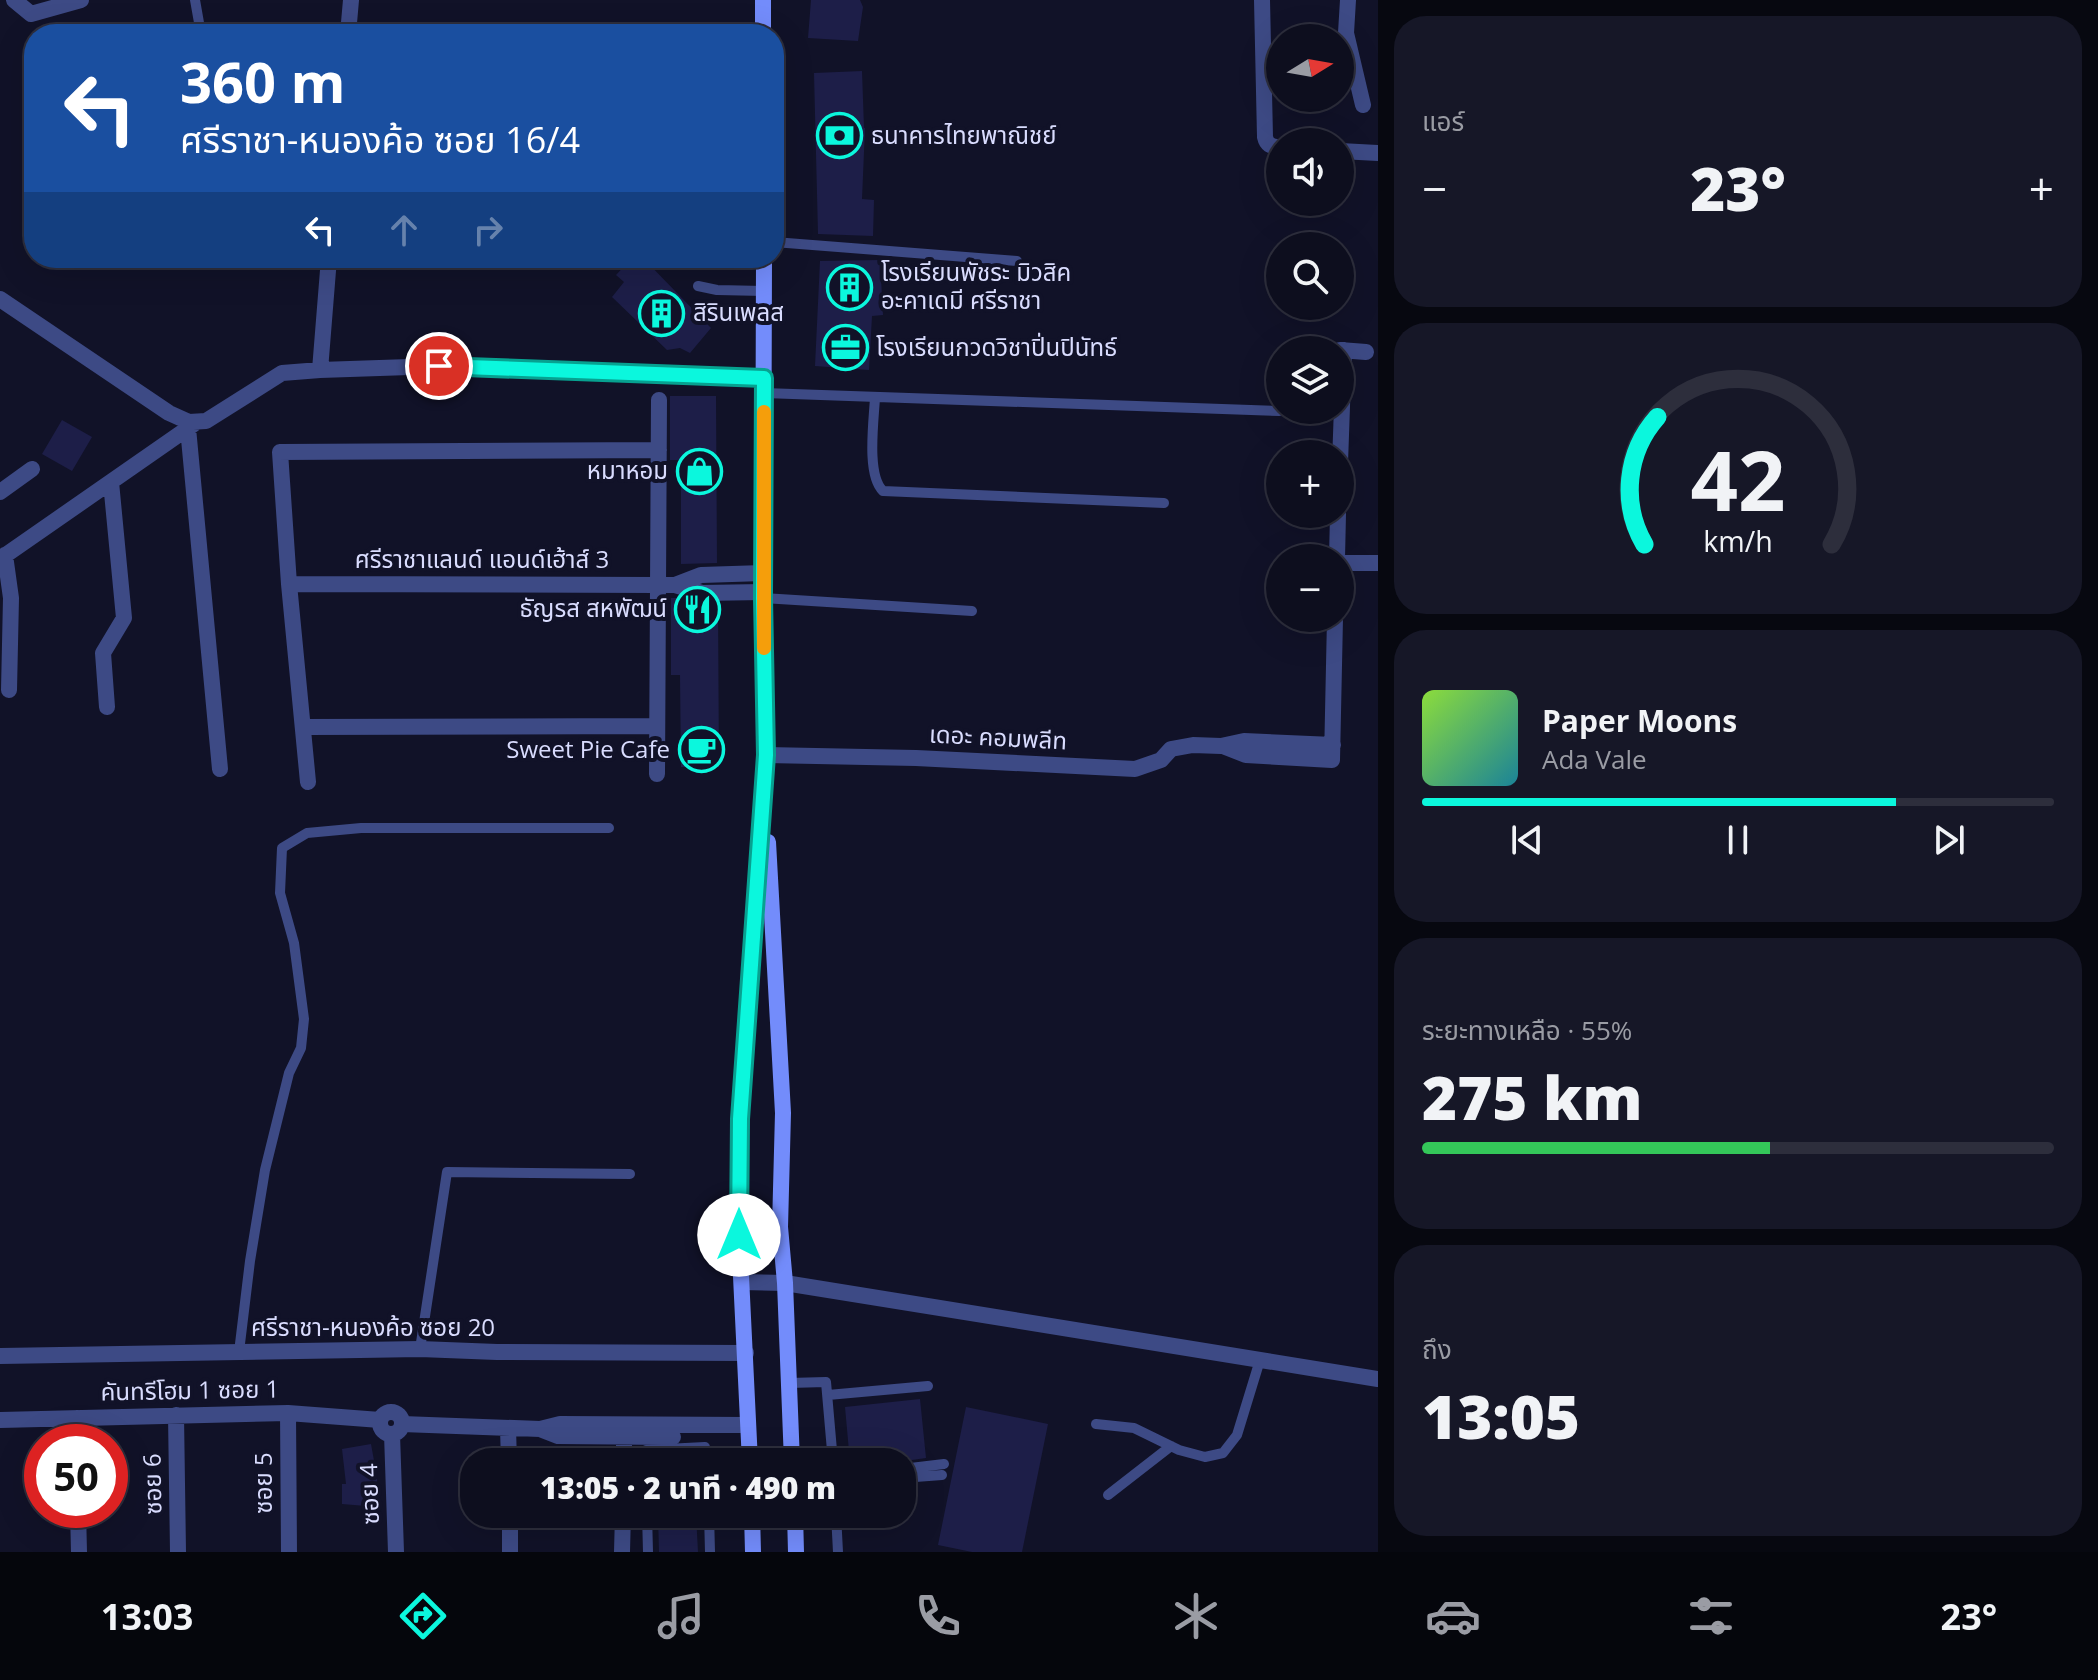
<!DOCTYPE html>
<html lang="th">
<meta charset="utf-8">
<style>
:root{--surface:#0d0e1e;--page:#161727;--text:#f1f3f6;--muted:#9a9ca4;--line:#2d2e3c;--accent:#0bf7dd}
body{margin:0;font-family:"Open Sans","Noto Sans Thai",sans-serif;background:var(--page);color:var(--text);height:100vh;display:flex;flex-direction:column;font-size:30px;white-space:nowrap}
*{box-sizing:border-box;margin:0}
p{font-size:26px;color:var(--muted)}
.icon{flex:none;width:44px;height:44px;fill:none;stroke:currentColor;stroke-width:2;stroke-linecap:round;stroke-linejoin:round}
.map{position:relative;flex:1;overflow:hidden}
.side{display:flex;flex-direction:column;gap:16px;padding:16px;background:#070810;width:720px}
.side>*{flex:none}
.guide{position:absolute;left:24px;top:24px;width:760px;height:244px;border-radius:32px;box-shadow:0 8px 32px #0002,0 0 0 2px var(--line);background:#1a4fa0;color:#fff;overflow:hidden}
.needle{width:52px;rotate:79deg}
.controls{position:absolute;left:1266px;top:24px;display:grid;gap:16px}
.controls a{display:grid;place-items:center;width:88px;height:88px;border-radius:50%;background:var(--surface);box-shadow:0 8px 32px #0002,0 0 0 2px var(--line);font-size:40px}
.speed{position:absolute;left:24px;top:1424px;display:flex;gap:16px;font-size:40px;font-weight:700;text-align:center}
.speed>*{display:grid;place-content:center;width:104px;height:104px;border-radius:50%;background:var(--surface);box-shadow:0 8px 32px #0002,0 0 0 2px var(--line);line-height:1}
.speed .limit{border:12px solid #d22;background:#fff;color:#111}
.pin{position:absolute;display:grid;place-items:center;width:68px;height:68px;color:#fff;margin:-34px;border:4px solid #fff;border-radius:50%;box-shadow:0 2px 8px #0007}
.me{position:absolute;width:88px;margin:-44px;rotate:0deg;stroke-linejoin:round;filter:drop-shadow(0 0 6px #0008)}
.turn{display:flex;align-items:center;gap:28px;height:168px;padding:0 24px;font-size:36px}
.turn .icon{width:104px;height:104px;stroke-width:2.5}
.turn b{display:block;font-size:56px;line-height:68px}
.lanes{display:flex;align-items:center;height:76px;padding:0 24px;background:#0003;justify-content:center;gap:40px;direction:ltr}
.lanes .off{opacity:.35}
.big{font-size:60px;font-weight:800;line-height:1.1}
.side .tile{flex:1;display:flex;flex-direction:column;justify-content:center;gap:12px;min-width:0;padding:0 28px;border-radius:32px;background:var(--page)}
.side .dial{align-items:center;gap:0}
.dial svg{height:208px;overflow:visible;fill:none;stroke:var(--line);stroke-width:7;stroke-linecap:round;text-anchor:middle}
.dial text{fill:var(--text);stroke:none}
.song{display:flex;align-items:center;gap:24px}
.cover{width:96px;height:96px;border-radius:12px;background:linear-gradient(135deg,hsl(90 70% 55%),hsl(190 70% 35%))}
.played{height:8px;border-radius:4px;background:linear-gradient(90deg,var(--accent) 75%,var(--line) 75%)}
.keys{display:flex;justify-content:space-around;direction:ltr}
.heat{display:flex;justify-content:space-between;align-items:center;font-size:44px;direction:ltr}
.charge{height:12px;border-radius:6px;background:linear-gradient(90deg,#34c759 55%,var(--line) 0)}
.trip{position:absolute;left:460px;top:1448px;width:456px;height:80px;border-radius:32px;background:var(--surface);box-shadow:0 8px 32px #0002,0 0 0 2px var(--line);font-weight:800;line-height:80px;text-align:center}
.menu{display:flex;height:128px;justify-content:space-around;align-items:center;background:#05060c;color:var(--muted)}
.menu .icon{width:56px;height:56px}
.menu .selected{color:var(--accent)}
.menu b{font-size:36px;color:var(--text)}
main{display:flex;flex:1;min-height:0}
.map>svg:first-child{display:block}
</style>
<main>
<div class="map">
<svg width="1378" height="1552" viewBox="0 0 1378 1552">
<rect width="100%" height="100%" fill="#111228"/>
<path fill="#1d1e48" d="M811,0H860L863,7L858,41L808,38Z
M862,71L864,128H865L862,199L874,200L873,236L818,234L814,73Z
M632,258H643L711,328L690,353L680,348L667,350L612,297L624,282L616,275Z
M880,260L883,315L872,316L869,370L815,366L820,261Z
M670,396H716L717,563L681,564V460H670Z
M62,420L92,437L72,471L42,454Z
M671,598H679L702,604H718L719,767H681L680,675H671Z
M920,1399L926,1458L898,1462H850L845,1407Z
M966,1407L1048,1424L1022,1552H972L938,1545Z
M371,1444L377,1477L378,1507L342,1504V1484H346L342,1449Z
M658,1514H696L698,1552H659Z"/>
<g fill="none" stroke-linecap="round" stroke-linejoin="round">
<path stroke="#3d4a85" stroke-width="10" d="M195,0L201,34
M774,242L1017,261
M698,286L717,290L764,291
M764,393L1279,411
M875,397C874,420 866,475 883,491L1164,503
M763,598L972,611
M420,1349L447,1172L630,1174
M239,1352L250,1261L265,1170L289,1073L301,1048L304,1019L294,943L280,893L282,848L307,833L361,828H609
M789,1383L826,1382L833,1462
M828,1395L928,1386
M1096,1424L1134,1428L1179,1450L1205,1457L1223,1453L1237,1435L1260,1360
M646,1462V1450L705,1447L706,1462
M902,1469L944,1464
M902,1478L942,1475
M1108,1495L1171,1446
M647,1514L648,1552
M709,1514L710,1552
M836,1514L838,1552"/>
<path stroke="#3d4a85" stroke-width="16" d="M14,0L31,14L81,0
M1262,0L1265,137C1267,146 1272,146 1280,148
M1348,0L1346,33L1363,105
M348,34L351,0
M1340,151L1378,153
M0,299L169,413L189,422L206,421L282,373L320,370L439,366L764,378
M1340,350L1366,352
M320,370L329,258
M188,428L220,769
M1340,463L1344,350
M0,492L32,469
M5,555L11,598L9,690
M1337,558L1338,514
M0,559L194,424
M1340,563H1378
M289,584L658,585H675L702,593L763,592
M675,585L701,575L763,573
M107,707L103,653L124,618L111,482
M303,727L657,726
M1223,746L1246,755L1332,760L1335,618
M766,755L916,758L1135,769L1161,760L1171,749L1193,745L1221,746L1244,741L1333,745
M657,774L659,400
M308,782L289,584L280,452L659,450
M742,1282L785,1283L1378,1379
M0,1356L420,1349L497,1352L746,1353
M380 1423a11 11 0 1 1 22 0a11 11 0 1 1-22 0Z
M288,1413L289,1552
M176,1415L178,1552
M77,1418V1442
M0,1420L288,1413L380,1420
M402,1424L540,1429L560,1424L748,1425
M508,1428L509,1462
M540,1429L558,1436L673,1437
M392,1434L396,1552
M624,1462V1428
M78,1510L79,1552
M510,1514V1552
M622,1552L623,1514"/>
<path stroke="#738cfb" stroke-width="16" d="M763,0V34
M768,842L783,1113L780,1227L785,1283L792,1462
M740,1236C757,1259 768,1265 778,1232
M750,1462L739,1235L740,1119L766,755L763,592L764,258
M752,1514L753,1552
M795,1514L796,1552"/>
</g>
<g fill="none" stroke-linecap="round" stroke-linejoin="round">
<defs>
<path id="route" d="M439,366L764,378L763,598L766,755L740,1119L739,1235"/>
</defs>
<use href="#route" stroke="#07a190" stroke-width="20"/>
<use href="#route" stroke="#0bf7dd" stroke-width="14"/>
<path stroke="#f59e0b" stroke-width="14" d="M764,412V648"/>
</g>
<defs>
<symbol id="bank-ring" viewBox="-11 -11 22 22"><circle r="9.5" fill="#111228" stroke="#0bf7dd" stroke-width="1.5"/><path d="M-6-4H6V4H-6ZM0-2.3a2.3 2.3 0 1 0 0 4.6a2.3 2.3 0 1 0 0-4.6Z" fill="#0bf7dd"/></symbol>
<symbol id="building-ring" viewBox="-11 -11 22 22"><circle r="9.5" fill="#111228" stroke="#0bf7dd" stroke-width="1.5"/><path d="M-4-6H4V6H1V3H-1V6H-4ZM-2.5-4.3h1.7v1.8h-1.7ZM.8-4.3h1.7v1.8H.8ZM-2.5-1h1.7V.8h-1.7ZM.8-1h1.7V.8H.8Z" fill="#0bf7dd"/></symbol>
<symbol id="office-ring" viewBox="-11 -11 22 22"><circle r="9.5" fill="#111228" stroke="#0bf7dd" stroke-width="1.5"/><path d="M-6-3h4V-5.5h4V-3h4V5H-6ZM-1-4.5V-3h2v-1.5ZM-6 0V1H6V0Z" fill="#0bf7dd"/></symbol>
<symbol id="shop-ring" viewBox="-11 -11 22 22"><circle r="9.5" fill="#111228" stroke="#0bf7dd" stroke-width="1.5"/><path d="M-5-2.5h2.3a2.7 3.5 0 0 1 5.4 0H5L5.5 6h-11ZM-1.5-2.5h3a1.5 2.3 0 0 0-3 0Z" fill="#0bf7dd"/></symbol>
<symbol id="restaurant-ring" viewBox="-11 -11 22 22"><circle r="9.5" fill="#111228" stroke="#0bf7dd" stroke-width="1.5"/><path d="M-5-6h1v4h1v-4h1v4h1v-4h1v5L-1.5 .5V6h-2V.5L-5-1ZM5-6V6H3V1.5H1.5Q1.5-4 5-6Z" fill="#0bf7dd"/></symbol>
<symbol id="cafe-ring" viewBox="-11 -11 22 22"><circle r="9.5" fill="#111228" stroke="#0bf7dd" stroke-width="1.5"/><path d="M-5.5-4.5H6V0H3Q3 3.5 0 3.5H-2.5Q-5.5 3.5-5.5 0ZM3-3.2v2h1.7v-2ZM-6 4.5H4V6H-6Z" fill="#0bf7dd"/></symbol>
</defs>
<g fill-rule="evenodd">
<use href="#bank-ring" x="814" y="110" width="51" height="51"/>
<use href="#building-ring" x="824" y="262" width="51" height="51"/>
<use href="#building-ring" x="636" y="288" width="51" height="51"/>
<use href="#office-ring" x="820" y="322" width="51" height="51"/>
<use href="#shop-ring" x="674" y="446" width="51" height="51"/>
<use href="#restaurant-ring" x="672" y="584" width="51" height="51"/>
<use href="#cafe-ring" x="676" y="724" width="51" height="51"/>
</g>
<g text-anchor="middle" stroke-width="8" stroke-linejoin="round" paint-order="stroke">
<g font-size="24" fill="#d9dcfe" stroke="#111228" text-anchor="start">
<text x="871" y="144">ธนาคารไทยพาณิชย์</text>
<text x="881" y="281">โรงเรียนพัชระ มิวสิค<tspan x="881" dy="28">อะคาเดมี ศรีราชา</tspan></text>
<text x="693" y="321">สิรินเพลส</text>
<text x="876" y="356">โรงเรียนกวดวิชาปิ่นปินัทธ์</text>
<text x="668" y="479" text-anchor="end">หมาหอม</text>
<text x="667" y="617" text-anchor="end">ธัญรส สหพัฒน์</text>
<text x="670" y="758" text-anchor="end">Sweet Pie Cafe</text>
</g>
<g font-size="24" fill="#d9dcfe" stroke="#111228">
<text x="482" y="568">ศรีราชาแลนด์ แอนด์เฮ้าส์ 3</text>
<text transform="translate(998 738) rotate(3)" y="8">เดอะ คอมพลีท</text>
<text x="373" y="1336">ศรีราชา-หนองค้อ ซอย 20</text>
<text transform="translate(190 1391) rotate(-1)" y="8">คันทรีโฮม 1 ซอย 1</text>
<text transform="translate(264 1483) rotate(-90)" y="8">ซอย 5</text>
<text transform="translate(153 1484) rotate(-91)" y="8">ซอย 6</text>
<text transform="translate(370 1494) rotate(-92)" y="8">ซอย 4</text>
</g>
</g>
</svg>
<div class="controls">
<a><svg class="needle" viewBox="-14 -14 28 28"><path d="M0-13l5 13h-10z" fill="#e53935"/><path d="M0 13l5-13h-10z" fill="#9a9ca4"/></svg></a>
<a><svg class="icon" aria-label="sound" viewBox="0 0 24 24"><path d="M4 9h4l5-4v14l-5-4H4zM17 9q2 3 0 6"/></svg></a>
<a><svg class="icon" aria-label="search" viewBox="0 0 24 24"><circle cx="10" cy="10" r="6"/><path d="M15 15l6 6"/></svg></a>
<a><svg class="icon" aria-label="layers" viewBox="0 0 24 24"><path d="M12 4l9 5-9 5-9-5zM3 14l9 5 9-5"/></svg></a>
<a>+</a>
<a>−</a>
</div>
<div class="speed"><div class="limit">50</div></div>
<div class="pin" style="left:439px;top:366px;background:#d93025"><svg class="icon" aria-label="arrive" viewBox="0 0 24 24"><path d="M6 21V4h12l-3 4 3 4H6"/></svg></div>
<svg class="me" style="left:739px;top:1235px" viewBox="-20 -20 40 40"><circle r="19" fill="#fff"/><path d="M0-13L10 11 0 6-10 11z" fill="#0bf7dd"/></svg>
<div class="trip">13:05 · 2 นาที · 490 m</div>
<div class="guide">
<div class="turn"><svg class="icon" aria-label="left" viewBox="0 0 24 24"><path d="M17 20v-9H6M10 6l-5 5 5 5"/></svg><div><b>360 m</b>ศรีราชา-หนองค้อ ซอย 16/4</div></div>
<div class="lanes"><svg class="icon" aria-label="left" viewBox="0 0 24 24"><path d="M17 20v-9H6M10 6l-5 5 5 5"/></svg><svg class="icon off" aria-label="ahead" viewBox="0 0 24 24"><path d="M12 20V5M6 11l6-6 6 6"/></svg><svg class="icon off" aria-label="right" viewBox="0 0 24 24"><path d="M7 20v-9h11M14 6l5 5-5 5"/></svg></div>
</div>
</div>
<section class="side">
<div class="tile"><p>แอร์</p>
<div class="heat"><a>−</a><b class="big">23°</b><a>+</a></div>
</div>
<div class="tile dial"><svg viewBox="0 0 100 80">
<path d="M14 69A42 42 0 1 1 86 69"/>
<path d="M14 69A42 42 0 0 1 19 20" stroke="#0bf7dd"/>
<text x="50" y="56" font-size="32" font-weight="700">42</text>
<text x="50" y="72" font-size="11">km/h</text>
</svg></div>
<div class="tile">
<div class="song"><i class="cover"></i><div><b>Paper Moons</b><p>Ada Vale</p></div></div>
<div class="played"></div>
<div class="keys"><svg class="icon" aria-label="previous" viewBox="0 0 24 24"><path d="M18 5L8 12l10 7zM5 5v14"/></svg><svg class="icon" aria-label="pause" viewBox="0 0 24 24"><path d="M8 5v14M16 5v14"/></svg><svg class="icon" aria-label="next" viewBox="0 0 24 24"><path d="M6 5l10 7-10 7zM19 5v14"/></svg></div>
</div>
<div class="tile"><p>ระยะทางเหลือ · 55%</p><b class="big">275 km</b><div class="charge"></div></div>
<div class="tile"><p>ถึง</p><b class="big">13:05</b></div>
</section>
</main>
<nav class="menu">
<b>13:03</b>
<svg class="icon selected" aria-label="directions" viewBox="0 0 24 24"><path d="M12 3l9 9-9 9-9-9zM9 14v-3h6M13 9l2 2-2 2"/></svg>
<svg class="icon" aria-label="music" viewBox="0 0 24 24"><path d="M9 18V5l10-2v13"/><circle cx="6" cy="18" r="3"/><circle cx="16" cy="16" r="3"/></svg>
<svg class="icon" aria-label="phone" viewBox="0 0 24 24"><path d="M5 4h4l2 5-3 2q2 4 5 5l2-3 5 2v4C11 20 4 13 5 4z"/></svg>
<svg class="icon" aria-label="climate" viewBox="0 0 24 24"><path d="M12 3v18M4 7l16 10M4 17L20 7"/></svg>
<svg class="icon" aria-label="car" viewBox="0 0 24 24"><path d="M5 17H2v-5l4-1 3-4h7l3 4 3 1v5h-3M9 17h6M6 11h13"/><circle cx="7" cy="17" r="2"/><circle cx="17" cy="17" r="2"/></svg>
<svg class="icon" aria-label="filters" viewBox="0 0 24 24"><path d="M4 7h16M4 17h16"/><circle cx="9" cy="7" r="2"/><circle cx="15" cy="17" r="2"/></svg>
<b>23°</b>
</nav>
